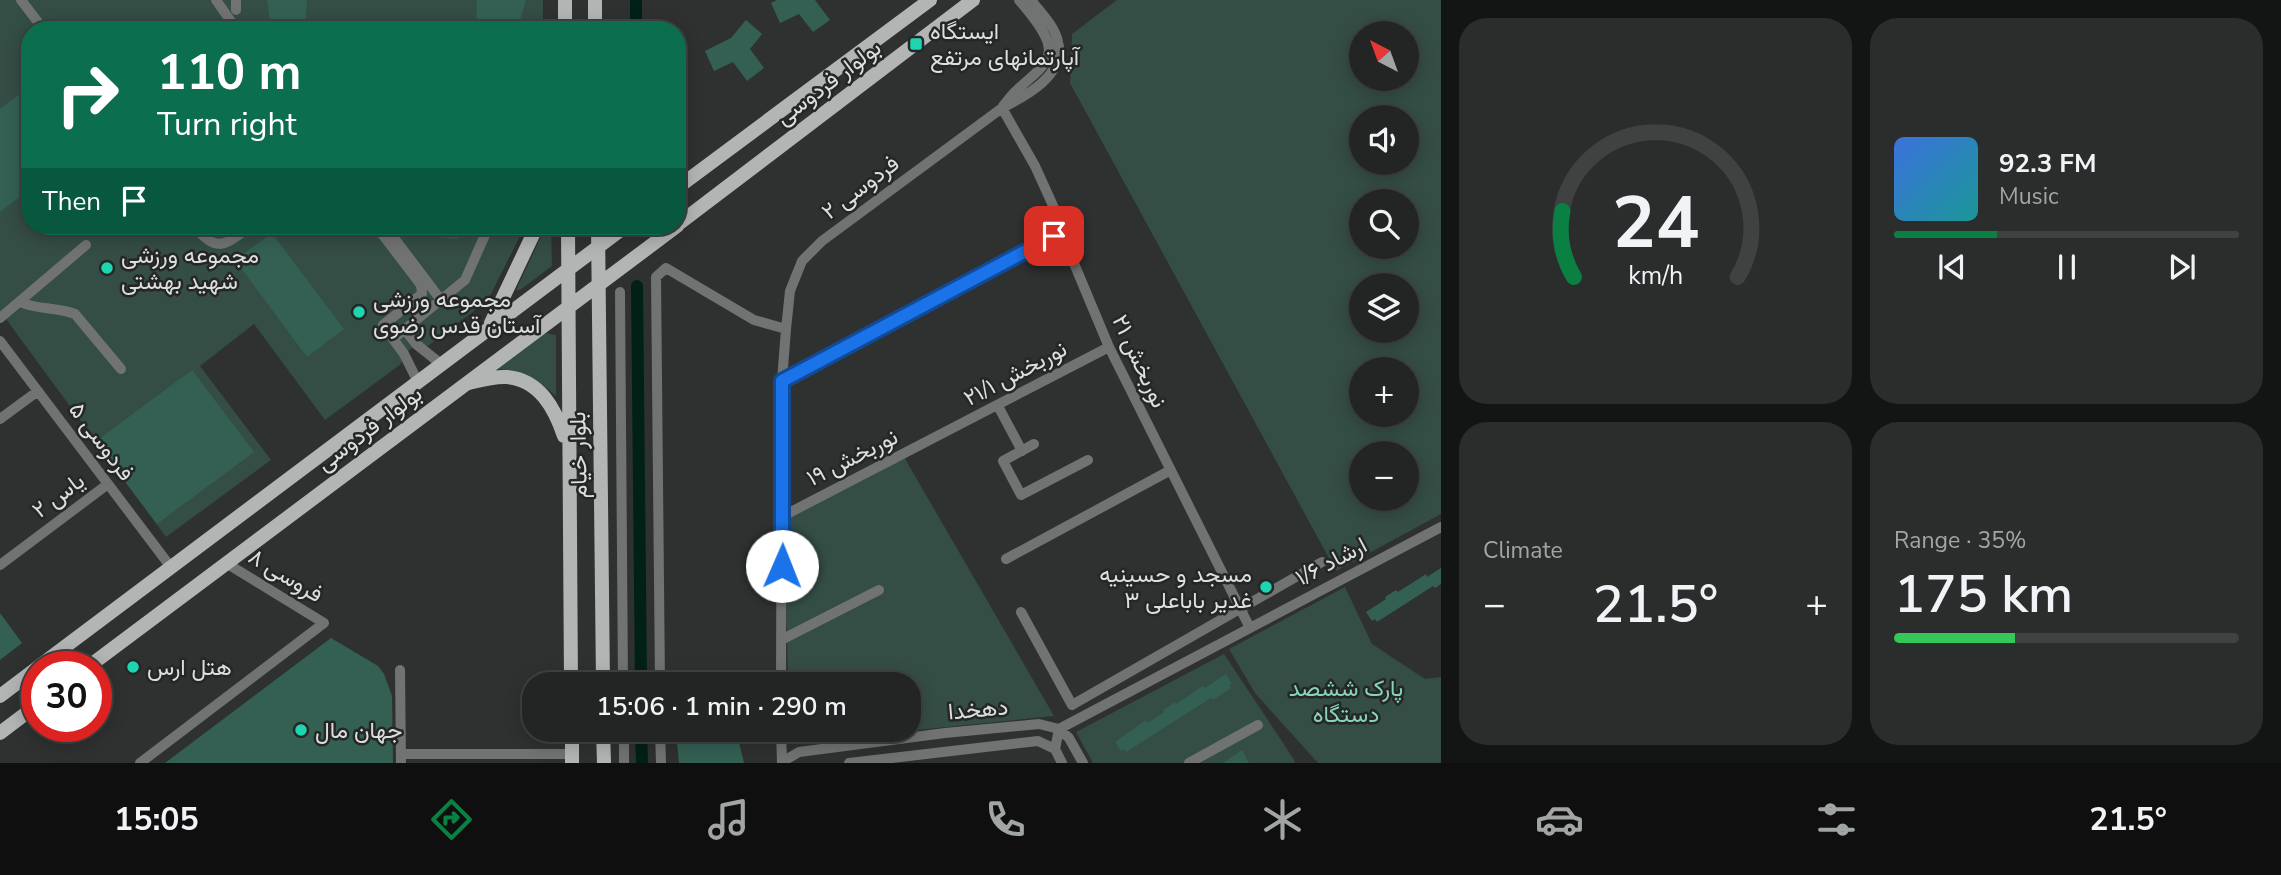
<!DOCTYPE html>
<meta charset="utf-8">
<style>
:root{--surface:#222524;--page:#2a2d2c;--text:#f1f3f6;--muted:#a2a5a6;--line:#3f4241;--accent:#0b8043}
body{margin:0;font-family:"Nunito Sans",Vazirmatn,sans-serif;background:var(--page);color:var(--text);height:100vh;display:flex;flex-direction:column;font-size:26px;white-space:nowrap}
*{box-sizing:border-box;margin:0}
p{font-size:23px;color:var(--muted)}
.icon{flex:none;width:38px;height:38px;fill:none;stroke:currentColor;stroke-width:2;stroke-linecap:round;stroke-linejoin:round}
.map{position:relative;flex:1;overflow:hidden}
.details{display:flex;flex-direction:column;gap:18px;padding:18px;background:#131414;width:840px}
.details>*{flex:none}
.hud{position:absolute;left:21px;top:21px;width:665px;height:214px;border-radius:28px;box-shadow:0 4px 18px #0003,0 0 0 2px var(--line);background:#0b6e4f;color:#fff;overflow:hidden}
.needle{width:46px;rotate:319deg}
.fabs{position:absolute;left:1349px;top:21px;display:grid;gap:14px}
.fabs a{display:grid;place-items:center;width:70px;height:70px;border-radius:50%;background:var(--surface);box-shadow:0 4px 18px #0003,0 0 0 2px var(--line);font-size:35px}
.speed{position:absolute;left:21px;top:651px;display:flex;gap:14px;font-size:35px;font-weight:700;text-align:center}
.speed>*{display:grid;place-content:center;width:91px;height:91px;border-radius:50%;background:var(--surface);box-shadow:0 4px 18px #0003,0 0 0 2px var(--line);line-height:1}
.speed .limit{border:10px solid #d22;background:#fff;color:#111}
.pin{position:absolute;display:grid;place-items:center;width:60px;height:60px;color:#fff;margin:-30px;border-radius:14px;box-shadow:0 4px 10px #0006}
.me{position:absolute;width:77px;margin:-38px;rotate:1deg;stroke-linejoin:round;filter:drop-shadow(0 0 5px #0008)}
.turn{display:flex;align-items:center;gap:24px;height:147px;padding:0 21px;font-size:32px}
.turn .icon{width:91px;height:91px;stroke-width:2.5}
.turn b{display:block;font-size:49px;line-height:60px}
.then{display:flex;align-items:center;height:66px;padding:0 21px;background:#0003;gap:14px;font-size:26px}
.big{font-size:52px;font-weight:600;line-height:1.1}
.details .tile{flex:1;display:flex;flex-direction:column;justify-content:center;gap:10px;min-width:0;padding:0 24px;border-radius:28px;background:var(--page)}
.details .dial{align-items:center;gap:0}
.dial svg{height:182px;overflow:visible;fill:none;stroke:var(--line);stroke-width:7;stroke-linecap:round;text-anchor:middle}
.dial text{fill:var(--text);stroke:none}
.song{display:flex;align-items:center;gap:21px}
.cover{width:84px;height:84px;border-radius:10px;background:linear-gradient(135deg,hsl(220 70% 55%),hsl(180 70% 35%))}
.played{height:7px;border-radius:4px;background:linear-gradient(90deg,var(--accent) 30%,var(--line) 30%)}
.keys{display:flex;justify-content:space-around;direction:ltr}
.heat{display:flex;justify-content:space-between;align-items:center;font-size:38px;direction:ltr}
.charge{height:10px;border-radius:5px;background:linear-gradient(90deg,#34c759 35%,var(--line) 0)}
.details .tiles{flex:1;display:grid;gap:18px;grid-template-columns:repeat(2,1fr)}
.trip{position:absolute;left:522px;top:672px;width:399px;height:70px;border-radius:28px;background:var(--surface);box-shadow:0 4px 18px #0003,0 0 0 2px var(--line);font-weight:600;line-height:70px;text-align:center}
.menu{display:flex;height:112px;justify-content:space-around;align-items:center;background:#0e0f0e;color:var(--muted)}
.menu .icon{width:49px;height:49px}
.menu .selected{color:var(--accent)}
.menu b{font-size:32px;color:var(--text)}
main{display:flex;flex:1;min-height:0}
.map>svg:first-child{display:block}
</style>
<main>
<div class="map">
<svg width="1441" height="763" viewBox="0 0 1441 763">
<rect width="100%" height="100%" fill="#2e3130"/>
<path fill="#344d45" fill-rule="evenodd" d="M0,0H543V30H30V226H525L488,300L428,346L416,345L404,354L401,364L325,420L254,324L200,366L271,460L166,537L0,311Z
M1117,0H1441V514L1336,571L1070,83L1072,34ZM1362,33H1407V79H1362ZM1362,117H1407V163H1362ZM1362,201H1407V247H1362ZM1362,285H1407V331H1362ZM1362,369H1407V415H1362ZM1362,453H1407V499H1362Z
M546,226H551L552,266L520,290H516Z
M545,333L556,335V396C538,380 521,370 496,369Z
M904,457L1054,716L788,743V730H908V684H788L785,519Z
M1345,587L1372,644L1425,679L1441,677V763H1318L1255,693L1229,649Z
M1224,654L1295,761L1294,763H1093L1076,732Z"/>
<g fill="none" stroke-linecap="round" stroke-linejoin="round">
<path stroke="#002018" stroke-width="12" d="M636,0V30
M637,286L641,684
M641,730L642,763"/>
</g>
<path fill="#346054" d="M267,0H307L305,30H271Z
M477,0H526L517,30H476Z
M777,0H815L830,20L813,32L799,14L780,23L771,3Z
M746,20L762,34L750,49L764,68L747,81L733,62L714,71L705,51L731,38Z
M30,86V189L0,212V109Z
M422,226H473L456,239L429,236Z
M272,233L344,329L307,357L235,260Z
M192,370L254,452L157,524L95,442Z
M1441,568V584L1435,588L1433,586L1377,622L1375,619L1372,621L1366,612L1386,599L1385,597L1396,590L1398,592L1426,574L1427,577Z
M0,613L22,643L0,660Z
M331,638L378,666L384,674L392,696L393,763H165Z
M1226,674L1232,684L1229,685L1231,688L1213,700L1211,698L1126,752L1124,749L1121,751L1115,742L1146,720L1148,723L1164,712L1163,710L1175,702L1176,704L1203,686L1205,688Z
M676,730H700L713,734L724,730H736L744,763H679Z
M1242,750L1249,763H1223Z"/>
<g fill="none" stroke-linecap="round" stroke-linejoin="round">
<path stroke="#717372" stroke-width="10" d="M21,0L44,30
M216,0L237,30
M236,0V10
M1003,106C1008,100 1012,94 1018,89C1033,74 1059,61 1045,36C1039,23 1028,11 1019,0
M1002,108L1035,166L1050,199L1062,226L1068,249L1109,347L1250,628
M194,226C218,255 225,244 251,226
M376,226L421,285L422,294L383,325L404,354L418,382
M385,226L441,300
M620,292L623,684
M20,302C38,310 57,307 75,314L121,369
M0,318L86,245
M404,329L416,344L441,364
M393,339L465,280L489,226
M0,341L170,566
M782,381L1054,236
M998,406L1022,451
M0,419L38,391
M1034,444L1003,461L1021,495L1088,460
M783,516L1109,347
M1006,559L1169,471
M0,565L108,484
M1021,612L1072,705L1322,562
M781,640L879,590
M400,670L401,763
M660,684L656,277L666,268L754,320L786,329
M781,684L782,381L786,329L790,291L802,261L822,241L1002,108C1026,96 1067,74 1058,42C1055,26 1041,13 1031,0
M624,730V763
M660,730L661,763
M781,730L782,763
M1055,749L1059,729L1441,527
M401,754H572
M782,762L799,752L945,733L1039,724L1059,729L1069,738L1083,763
M140,763L324,623L226,563
M849,763L1038,741L1055,749L1062,763
M1189,763L1258,725"/>
<path stroke="#b2b5b4" stroke-width="14" d="M565,0V30
M595,0V30
M677,188L930,0
M677,225L973,0
M568,226L571,684
M598,226L603,684
M491,323L537,226
M469,383C481,380 495,376 507,377C540,380 555,409 564,436
M38,667L626,226
M88,667L677,226
M0,696L37,668
M572,730V763
M603,730L604,763
M0,733L37,705"/>
</g>
<g fill="none" stroke-linecap="round" stroke-linejoin="round">
<defs>
<path id="route" d="M782,566V381L1054,236"/>
</defs>
<use href="#route" stroke="#114b97" stroke-width="18"/>
<use href="#route" stroke="#1a73e8" stroke-width="12"/>
</g>
<g fill="#1fd5b0" stroke="#242726" stroke-width="2.5">
<rect x="909" y="37" width="14" height="14" rx="3.5"/>
<circle cx="107" cy="268" r="7"/>
<circle cx="359" cy="312" r="7"/>
<circle cx="1266" cy="587" r="7"/>
<circle cx="133" cy="667" r="7"/>
<circle cx="301" cy="730" r="7"/>
</g>
<g text-anchor="middle" stroke-width="5" stroke-linejoin="round" paint-order="stroke">
<g font-size="23" fill="#dcdfde" stroke="#242726" text-anchor="start">
<text x="930" y="39">ایستگاه<tspan x="930" dy="26">آپارتمانهای مرتفع</tspan></text>
<text x="121" y="263">مجموعه ورزشی<tspan x="121" dy="26">شهید بهشتی</tspan></text>
<text x="373" y="307">مجموعه ورزشی<tspan x="373" dy="26">آستان قدس رضوی</tspan></text>
<text x="1252" y="582" text-anchor="end">مسجد و حسینیه<tspan x="1252" dy="26">غدیر باباعلی ۳</tspan></text>
<text x="147" y="675">هتل ارس</text>
<text x="315" y="738">جهان مال</text>
</g>
<g font-size="23" fill="#dcdfde" stroke="#242726">
<text transform="translate(828 82) rotate(-37)" y="8">بولوار فردوسی</text>
<text transform="translate(860 187) rotate(-37)" y="8">فردوسی ۲</text>
<text transform="translate(1140 361) rotate(65)" y="8">نوربخش ۲۱</text>
<text transform="translate(1015 373) rotate(-28)" y="8">نوربخش ۲۱/۱</text>
<text transform="translate(369 428) rotate(-37)" y="8">بولوار فردوسی</text>
<text transform="translate(102 441) rotate(53)" y="8">فردوسی ۵</text>
<text transform="translate(578 455) rotate(-91)" y="8">بلوار خیام</text>
<text transform="translate(852 457) rotate(-27)" y="8">نوربخش ۱۹</text>
<text transform="translate(58 495) rotate(-37)" y="8">یاس ۲</text>
<text transform="translate(1331 561) rotate(-28)" y="8">ارشاد ۱/۶</text>
<text transform="translate(286 575) rotate(31)" y="8">فروسی ۸</text>
<text transform="translate(978 709) rotate(-5)" y="8">دهخدا</text>
</g>
<g font-size="23" fill="#87d4be" stroke="#242726">
<text x="1346" y="696">پارک‌ ششصد<tspan x="1346" dy="26">دستگاه</tspan></text>
</g>
</g>
</svg>
<div class="fabs">
<a><svg class="needle" viewBox="-14 -14 28 28"><path d="M0-13l5 13h-10z" fill="#e53935"/><path d="M0 13l5-13h-10z" fill="#a2a5a6"/></svg></a>
<a><svg class="icon" aria-label="sound" viewBox="0 0 24 24"><path d="M4 9h4l5-4v14l-5-4H4zM17 9q2 3 0 6"/></svg></a>
<a><svg class="icon" aria-label="search" viewBox="0 0 24 24"><circle cx="10" cy="10" r="6"/><path d="M15 15l6 6"/></svg></a>
<a><svg class="icon" aria-label="layers" viewBox="0 0 24 24"><path d="M12 4l9 5-9 5-9-5zM3 14l9 5 9-5"/></svg></a>
<a>+</a>
<a>−</a>
</div>
<div class="speed"><div class="limit">30</div></div>
<div class="pin" style="left:1054px;top:236px;background:#d93025"><svg class="icon" aria-label="arrive" viewBox="0 0 24 24"><path d="M6 21V4h12l-3 4 3 4H6"/></svg></div>
<svg class="me" style="left:782px;top:566px" viewBox="-20 -20 40 40"><circle r="19" fill="#fff"/><path d="M0-13L10 11 0 6-10 11z" fill="#1a73e8"/></svg>
<div class="trip">15:06 · 1 min · 290 m</div>
<div class="hud">
<div class="turn"><svg class="icon" aria-label="right" viewBox="0 0 24 24"><path d="M7 20v-9h11M14 6l5 5-5 5"/></svg><div><b>110 m</b>Turn right</div></div>
<div class="then">Then<svg class="icon" aria-label="arrive" viewBox="0 0 24 24"><path d="M6 21V4h12l-3 4 3 4H6"/></svg></div>
</div>
</div>
<section class="details">
<div class="tiles">
<div class="tile dial"><svg viewBox="0 0 100 80">
<path d="M14 69A42 42 0 1 1 86 69"/>
<path d="M14 69A42 42 0 0 1 9 40" stroke="#0b8043"/>
<text x="50" y="56" font-size="32" font-weight="700">24</text>
<text x="50" y="72" font-size="11">km/h</text>
</svg></div>
<div class="tile">
<div class="song"><i class="cover"></i><div><b>92.3 FM</b><p>Music</p></div></div>
<div class="played"></div>
<div class="keys"><svg class="icon" aria-label="previous" viewBox="0 0 24 24"><path d="M18 5L8 12l10 7zM5 5v14"/></svg><svg class="icon" aria-label="pause" viewBox="0 0 24 24"><path d="M8 5v14M16 5v14"/></svg><svg class="icon" aria-label="next" viewBox="0 0 24 24"><path d="M6 5l10 7-10 7zM19 5v14"/></svg></div>
</div>
<div class="tile"><p>Climate</p>
<div class="heat"><a>−</a><b class="big">21.5°</b><a>+</a></div>
</div>
<div class="tile"><p>Range · 35%</p><b class="big">175 km</b><div class="charge"></div></div>
</div>
</section>
</main>
<nav class="menu">
<b>15:05</b>
<svg class="icon selected" aria-label="directions" viewBox="0 0 24 24"><path d="M12 3l9 9-9 9-9-9zM9 14v-3h6M13 9l2 2-2 2"/></svg>
<svg class="icon" aria-label="music" viewBox="0 0 24 24"><path d="M9 18V5l10-2v13"/><circle cx="6" cy="18" r="3"/><circle cx="16" cy="16" r="3"/></svg>
<svg class="icon" aria-label="phone" viewBox="0 0 24 24"><path d="M5 4h4l2 5-3 2q2 4 5 5l2-3 5 2v4C11 20 4 13 5 4z"/></svg>
<svg class="icon" aria-label="climate" viewBox="0 0 24 24"><path d="M12 3v18M4 7l16 10M4 17L20 7"/></svg>
<svg class="icon" aria-label="car" viewBox="0 0 24 24"><path d="M5 17H2v-5l4-1 3-4h7l3 4 3 1v5h-3M9 17h6M6 11h13"/><circle cx="7" cy="17" r="2"/><circle cx="17" cy="17" r="2"/></svg>
<svg class="icon" aria-label="filters" viewBox="0 0 24 24"><path d="M4 7h16M4 17h16"/><circle cx="9" cy="7" r="2"/><circle cx="15" cy="17" r="2"/></svg>
<b>21.5°</b>
</nav>
